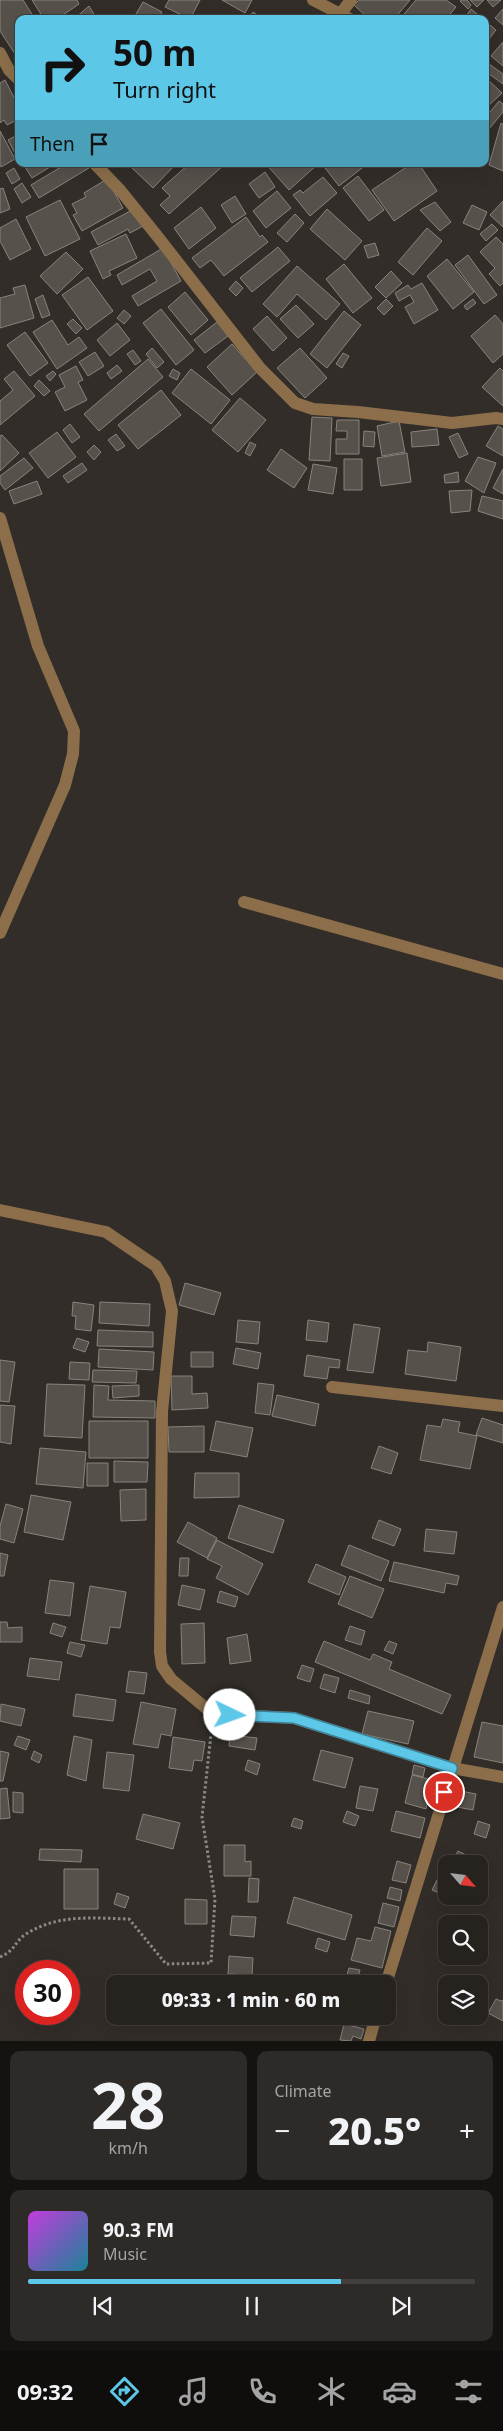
<!DOCTYPE html>
<meta charset="utf-8">
<style>
:root{--surface:#26221e;--page:#2e2a27;--text:#f1f3f6;--muted:#a4a4a4;--line:#423f3c;--accent:#5dc7e8}
body{margin:0;font-family:"Noto Sans",sans-serif;background:var(--page);color:var(--text);height:100vh;display:flex;flex-direction:column;font-size:19px;white-space:nowrap}
*{box-sizing:border-box;margin:0}
p{font-size:16px;color:var(--muted)}
.icon{flex:none;width:28px;height:28px;fill:none;stroke:currentColor;stroke-width:2;stroke-linecap:round;stroke-linejoin:round}
.map{position:relative;height:2041px;overflow:hidden}
.drawer{display:flex;flex-direction:column;gap:10px;padding:10px;background:#151310;flex:1}
.drawer>*{flex:none}
.hud{position:absolute;left:15px;top:15px;width:474px;height:152px;border-radius:10px;box-shadow:0 5px 20px #0002,0 0 0 1px var(--line);background:#5dc7e8;color:#111;overflow:hidden}
.needle{width:32px;rotate:118deg}
.tools{position:absolute;left:438px;top:1855px;display:grid;gap:10px}
.tools a{display:grid;place-items:center;width:50px;height:50px;border-radius:10px;background:var(--surface);box-shadow:0 5px 20px #0002,0 0 0 1px var(--line);font-size:25px}
.speed{position:absolute;left:15px;top:1960px;display:flex;gap:10px;font-size:25px;font-weight:700;text-align:center}
.speed>*{display:grid;place-content:center;width:65px;height:65px;border-radius:50%;background:var(--surface);box-shadow:0 5px 20px #0002,0 0 0 1px var(--line);line-height:1}
.speed .limit{border:8px solid #d22;background:#fff;color:#111}
.pin{position:absolute;display:grid;place-items:center;width:42px;height:42px;color:#fff;margin:-21px;border:2px solid #fff;border-radius:50%;box-shadow:0 1px 5px #0007}
.me{position:absolute;width:55px;margin:-28px;rotate:93deg;stroke-linejoin:round;filter:drop-shadow(0 0 4px #0008)}
.turn{display:flex;align-items:center;gap:18px;height:105px;padding:0 15px;font-size:22px}
.turn .icon{width:65px;height:65px;stroke-width:2.5}
.turn b{display:block;font-size:35px;line-height:42px}
.then{display:flex;align-items:center;height:48px;padding:0 15px;background:#0003;gap:10px;font-size:19px}
.big{font-size:38px;font-weight:800;line-height:1.1}
.drawer .card{flex:1;display:flex;flex-direction:column;justify-content:center;gap:8px;min-width:0;padding:0 18px;border-radius:10px;background:var(--page)}
.drawer .dial{align-items:center;gap:0}
.dial b{font-size:65px;line-height:1}
.song{display:flex;align-items:center;gap:15px}
.cover{width:60px;height:60px;border-radius:8px;background:linear-gradient(135deg,hsl(290 70% 55%),hsl(190 70% 35%))}
.played{height:5px;border-radius:2px;background:linear-gradient(90deg,var(--accent) 70%,var(--line) 70%)}
.keys{display:flex;justify-content:space-around;direction:ltr}
.heat{display:flex;justify-content:space-between;align-items:center;font-size:28px;direction:ltr}
.drawer .tiles{flex:1;display:grid;gap:10px;grid-template-columns:1fr 1fr}
.card:last-child{grid-column:span 2}
.trip{position:absolute;left:106px;top:1975px;width:290px;height:50px;border-radius:10px;background:var(--surface);box-shadow:0 5px 20px #0002,0 0 0 1px var(--line);font-weight:800;line-height:50px;text-align:center}
.menu{display:flex;height:80px;justify-content:space-around;align-items:center;background:#0f0e0c;color:var(--muted)}
.menu .icon{width:35px;height:35px}
.menu .current{color:var(--accent)}
.menu b{font-size:22px;color:var(--text)}
.map>svg:first-child{display:block}
</style>
<div class="map">
<svg width="503" height="2041" viewBox="0 0 503 2041">
<rect width="100%" height="100%" fill="#322d28"/>
<path fill="#56514b" stroke="#89837d" d="M0,0H23L35,19H19V60L0,31Z
M32,0H77L79,4L57,19H44Z
M169,0H200L190,19L165,7Z
M222,0H252L245,13Z
M359,0H410L394,19H369L354,5Z
M416,0H446L456,7L446,19H400Z
M462,0H467L471,5L468,9L460,1Z
M470,0H484L477,7Z
M487,0H501L493,7Z
M143,2L162,12L158,19H133Z
M89,6L97,19H74Z
M471,9L483,19H464Z
M503,9V25L495,18Z
M253,12L263,19H248Z
M485,21L496,30L485,44Z
M503,42V66L491,56Z
M485,61L503,74V84L485,71Z
M485,77L502,93L485,109Z
M5,80L19,107V119L7,125L4,120L0,123V83Z
M499,101L503,104V112L489,129L485,126V118Z
M501,123L503,124V171L489,165Z
M0,131L15,159L1,167L0,165Z
M19,134V156L17,157L8,140Z
M30,164H55L32,178L25,167Z
M66,164H87L89,168L39,198L31,185Z
M134,164H176L153,188L131,167Z
M189,164H225L169,214L160,205L170,196L162,188Z
M266,164H318L289,190Z
M322,164H367L339,186Z
M411,164H419L437,191L394,221L372,190Z
M14,168L20,179L12,184L6,173Z
M265,172L275,187L259,198L249,184Z
M358,176L384,210L369,221L343,188Z
M323,177L337,193L310,216L293,195L300,190L303,193Z
M107,179L123,208L82,231L73,215L77,213L72,204L86,197L84,193Z
M22,183L31,197L22,203L14,189Z
M3,188L10,209L0,213V189Z
M277,191L291,208L266,228L253,211Z
M235,196L246,214L232,223L221,205Z
M60,200L80,239L45,256L26,217Z
M503,201V227L490,215Z
M435,202L451,222L440,231L420,210Z
M472,205L487,212L479,230L463,223Z
M201,207L216,228L189,249L174,228Z
M134,209L143,226L130,233L128,229L98,245L91,232Z
M327,209L362,241L345,260L310,229Z
M295,214L304,223L287,242L277,233Z
M246,217L260,237L262,235L268,242L224,276L211,260L200,268L192,258Z
M16,219L31,249L10,260L0,241V228Z
M492,224L498,230L486,241L480,234Z
M427,228L442,241L413,275L398,262Z
M126,234L137,258L109,271L111,275L103,279L90,251Z
M496,237L503,244V283L500,286L489,274L495,268L480,252Z
M375,243L379,255L368,258L364,246Z
M278,247L290,261L252,292L240,278Z
M163,248L181,281L138,306L132,296L157,281L150,269L122,285L117,275Z
M66,252L83,269L57,294L40,276Z
M468,255L497,295L484,304L455,265Z
M447,259L474,292L453,309L427,276Z
M344,264L372,298L353,313L326,279Z
M297,266L340,304L326,320L297,294L277,317L263,304Z
M391,271L402,283L386,298L375,287Z
M88,277L113,311L87,330L62,295Z
M236,281L243,288L236,296L229,289Z
M422,283L438,310L414,324L405,307L414,302L410,295L399,301L395,293L408,285L411,289Z
M25,285L34,318L0,328V298L15,294L13,288Z
M185,292L208,320L191,335L168,307Z
M43,295L50,315L42,318L35,299Z
M386,299L393,306L384,315L377,308Z
M473,299L476,303L467,310L464,306Z
M296,305L314,324L298,338L280,319Z
M161,309L194,350L176,365L143,323Z
M124,310L131,316L124,324L117,318Z
M344,311L361,325L327,368L310,354Z
M495,315L503,324V354L493,363L471,336Z
M267,316L287,338L273,351L253,329Z
M73,319L82,328L76,334L67,324Z
M52,320L68,345L79,337L87,348L57,369L33,332Z
M217,322L228,336L205,353L194,340Z
M117,323L130,340L110,356L97,340Z
M25,332L48,363L30,376L7,345Z
M232,344L257,372L232,395L207,367Z
M152,348L164,362L157,368L146,354Z
M300,348L327,378L305,398L277,368Z
M133,350L141,361L135,365L127,354Z
M95,352L104,366L88,376L79,362Z
M343,353L349,356L342,368L336,364Z
M148,359L163,377L99,431L84,414Z
M117,365L122,371L111,379L107,373Z
M76,366L83,380L78,382L87,400L65,411L55,392L65,387L59,375Z
M500,368L503,371V406L482,387Z
M173,369L180,373L177,380L169,376Z
M191,369L230,400L211,424L172,393Z
M14,371L35,396L0,425V401L13,390L4,379Z
M53,371L56,374L50,381L46,376Z
M39,380L50,391L44,396L34,386Z
M161,390L181,415L138,449L118,425Z
M240,398L266,420L238,452L212,430Z
M312,417L332,418L330,461L309,460Z
M337,420H359V454H336V439H347V431H336Z
M399,421L405,452L382,456L377,426Z
M70,424L80,437L72,443L63,430Z
M498,426L503,429V456L486,446Z
M437,429L439,445L412,447L411,432Z
M364,431L375,432L374,447L363,446Z
M57,432L76,457L48,478L29,453Z
M458,433L468,454L459,458L449,437Z
M116,434L125,446L117,451L108,440Z
M2,435L19,453L0,471V436Z
M250,442L256,445L250,456L245,453Z
M94,445L101,452L94,460L87,452Z
M281,449L307,468L294,488L267,470Z
M407,453L411,482L381,486L377,458Z
M478,457L496,463L484,493L465,481Z
M24,458L33,468L5,490L0,483V476Z
M344,459H362V490H344Z
M82,463L87,470L68,483L63,476Z
M313,464L337,468L333,494L308,490Z
M503,469V494L493,488Z
M458,472L459,482L445,483L444,475Z
M37,481L42,494L14,504L9,491Z
M472,490L470,511L451,513L449,491Z
M482,496L503,501V519L478,511Z
M185,1283L221,1293L214,1315L179,1305Z
M73,1302L94,1305L91,1331L75,1329L76,1316H72Z
M100,1302L150,1304L149,1326L99,1323Z
M238,1320L260,1322L258,1344L236,1342Z
M308,1320L329,1323L327,1342L306,1340Z
M354,1324L380,1328L373,1373L347,1370Z
M98,1330L153,1332V1347L97,1346Z
M77,1338L89,1342L85,1352L73,1348Z
M428,1342L461,1347L456,1381L405,1374L408,1350L427,1352Z
M236,1348L261,1353L258,1369L233,1364Z
M99,1349L154,1352L153,1370L98,1367Z
M191,1352H213V1367H191Z
M307,1355L340,1360L339,1368L329,1367L327,1379L304,1376Z
M0,1360L15,1362L9,1402L0,1401Z
M70,1362L90,1363L89,1380L69,1379Z
M93,1370L137,1371L136,1383L92,1382Z
M171,1376H192V1394L207,1393L208,1408L172,1410Z
M258,1383L274,1385L270,1415L255,1413Z
M47,1384L85,1385L82,1438L44,1436Z
M94,1385L109,1386L108,1400L155,1401V1418L93,1417Z
M139,1385V1396L113,1398L112,1386Z
M277,1395L319,1404L315,1426L272,1416Z
M0,1405L15,1406L11,1444L0,1442Z
M482,1418L503,1425V1443L476,1435Z
M443,1419L460,1422L458,1432L477,1436L470,1469L420,1460L427,1425L441,1427Z
M89,1421H148V1458H89Z
M216,1421L253,1428L247,1457L210,1450Z
M204,1426V1452H169L168,1427Z
M379,1446L398,1453L391,1474L371,1468Z
M40,1448L86,1452L83,1488L36,1484Z
M114,1461L148,1462L147,1482H114Z
M87,1463H108V1486H87Z
M195,1473H239V1497L194,1498Z
M146,1489V1520L121,1521L120,1490Z
M31,1495L71,1502L63,1540L24,1532Z
M6,1504L23,1509L14,1543L0,1539V1526Z
M239,1505L284,1520L273,1553L228,1538Z
M379,1520L401,1529L394,1546L372,1538Z
M188,1522L217,1538L207,1558L177,1542Z
M426,1529L457,1532L454,1554L424,1551Z
M217,1540L263,1564L248,1595L216,1578L222,1566L207,1559Z
M349,1545L389,1561L381,1581L341,1565Z
M0,1553L8,1555L4,1576H0Z
M180,1558H189L188,1576H179Z
M394,1562L459,1576L457,1585L446,1583L444,1593L389,1581Z
M316,1564L346,1577L339,1595L308,1582Z
M350,1576L384,1589L372,1618L338,1604Z
M50,1580L74,1583L70,1616L45,1613Z
M182,1585L205,1590L200,1610L178,1605Z
M90,1586L126,1592L120,1628L110,1627L107,1644L81,1640Z
M220,1591L238,1597L235,1607L217,1602Z
M0,1622H7L8,1628L22,1627V1642H0Z
M53,1623L66,1627L62,1637L50,1633Z
M204,1623L205,1663L182,1664L181,1624Z
M350,1626L365,1631L361,1645L345,1640Z
M247,1634L251,1661L230,1664L227,1638Z
M324,1641L370,1660L373,1654L392,1662L389,1669L451,1695L442,1714L315,1662Z
M389,1641L397,1644L393,1654L384,1650Z
M70,1642L85,1645L81,1657L67,1653Z
M30,1658L62,1662L59,1680L27,1676Z
M302,1665L314,1669L310,1682L297,1678Z
M129,1671L147,1673L144,1694L126,1692Z
M324,1674L339,1678L335,1693L320,1688Z
M350,1690L370,1696L369,1704L348,1698Z
M76,1694L116,1700L113,1721L73,1716Z
M141,1702L176,1709L171,1736L161,1734L158,1748L133,1744Z
M1,1704L25,1709L21,1726L0,1721Z
M368,1711L414,1721L408,1744L362,1734Z
M482,1722L503,1726V1763L474,1757Z
M230,1735L257,1738L255,1750L229,1746Z
M18,1736L30,1740L26,1750L14,1745Z
M74,1736L92,1740L86,1781L67,1775Z
M173,1737L205,1742L202,1761L194,1760L192,1771L169,1768Z
M321,1750L353,1758L345,1788L313,1780Z
M0,1751L9,1753L3,1781H0Z
M34,1751L42,1755L39,1763L31,1759Z
M107,1752L134,1755L129,1791L103,1788Z
M248,1760L260,1764L257,1775L245,1770Z
M414,1765L425,1768L423,1777L412,1774Z
M412,1775L433,1780L426,1809L405,1803Z
M360,1786L378,1789L373,1811L356,1808Z
M7,1788L10,1818L0,1819V1789Z
M461,1791L476,1794L473,1810L457,1807Z
M13,1792L23,1793V1813L13,1812Z
M347,1811L359,1816L355,1826L343,1822Z
M396,1811L425,1818L420,1838L391,1831Z
M143,1814L180,1823L173,1849L136,1839Z
M294,1818L303,1821L301,1829L291,1826Z
M478,1821L490,1825L486,1838L474,1834Z
M224,1845H245V1862L251,1861V1876H224Z
M40,1849L82,1850L81,1862L39,1860Z
M458,1851L474,1859L472,1864H451Z
M397,1861L411,1865L406,1883L392,1880Z
M64,1869H98V1909H64Z
M479,1872L487,1876L480,1890L479,1889Z
M249,1878L259,1879L258,1902H248Z
M438,1878L446,1882L444,1895L432,1890Z
M390,1887L402,1890L400,1901L387,1898Z
M117,1893L129,1897L125,1908L114,1904Z
M294,1897L352,1915L345,1940L287,1923Z
M185,1899L207,1900V1924H185Z
M383,1903L399,1907L394,1927L378,1923Z
M232,1916L256,1917L254,1937L230,1935Z
M375,1927L391,1931L382,1968L351,1960L357,1938L371,1941Z
M318,1938L330,1942L327,1952L315,1948Z
M229,1956L253,1958L252,1975L228,1974Z
M349,1968L360,1970L356,1984L345,1982Z
M200,1978V1984H177V1979Z
M496,1999L501,2001L503,2000V2021L488,2013Z
M346,2016H358L356,2024L344,2021Z
M344,2024L364,2029L361,2039L353,2036L351,2041L340,2040Z"/>
<g fill="none" stroke-linecap="round" stroke-linejoin="round">
<path stroke="#8c8884" stroke-width="3" stroke-dasharray="2.5 2.5" stroke-linecap="butt" d="M0,1957C16,1950 15,1941 26,1934C58,1914 92,1918 129,1919L166,1964L211,1963L215,1899L202,1817L211,1734"/>
<path stroke="#8c6f4a" stroke-width="12" d="M313,0L350,19
M341,13L351,0
M0,53L9,70L19,80
M95,164L120,190L158,237L260,368L295,403L313,409L358,412L452,423L496,418L503,419
M0,518L38,646L74,731L73,754L65,785L0,933
M244,902L503,974
M0,1210L106,1232L156,1266L165,1281L172,1311L162,1412L160,1652L162,1666L171,1679L213,1714L294,1718L452,1768L503,1777
M332,1387L503,1406
M386,1984L503,1607
M369,2041L376,2016"/>
</g>
<g fill="none" stroke-linecap="round" stroke-linejoin="round">
<defs>
<path id="route" d="M230,1715L294,1718L452,1768L444,1792"/>
</defs>
<use href="#route" stroke="#3c8197" stroke-width="12"/>
<use href="#route" stroke="#5dc7e8" stroke-width="9"/>
</g>
</svg>
<div class="tools">
<a><svg class="needle" viewBox="-14 -14 28 28"><path d="M0-13l5 13h-10z" fill="#e53935"/><path d="M0 13l5-13h-10z" fill="#a4a4a4"/></svg></a>
<a><svg class="icon" aria-label="search" viewBox="0 0 24 24"><circle cx="10" cy="10" r="6"/><path d="M15 15l6 6"/></svg></a>
<a><svg class="icon" aria-label="layers" viewBox="0 0 24 24"><path d="M12 4l9 5-9 5-9-5zM3 14l9 5 9-5"/></svg></a>
</div>
<div class="speed"><div class="limit">30</div></div>
<div class="pin" style="left:444px;top:1792px;background:#d93025"><svg class="icon" aria-label="arrive" viewBox="0 0 24 24"><path d="M6 21V4h12l-3 4 3 4H6"/></svg></div>
<svg class="me" style="left:230px;top:1715px" viewBox="-20 -20 40 40"><circle r="19" fill="#fff"/><path d="M0-13L10 11 0 6-10 11z" fill="#5dc7e8"/></svg>
<div class="trip">09:33 · 1 min · 60 m</div>
<div class="hud">
<div class="turn"><svg class="icon" aria-label="right" viewBox="0 0 24 24"><path d="M7 20v-9h11M14 6l5 5-5 5"/></svg><div><b>50 m</b>Turn right</div></div>
<div class="then">Then<svg class="icon" aria-label="arrive" viewBox="0 0 24 24"><path d="M6 21V4h12l-3 4 3 4H6"/></svg></div>
</div>
</div>
<section class="drawer">
<div class="tiles">
<div class="card dial"><b>28</b><p>km/h</p></div>
<div class="card"><p>Climate</p>
<div class="heat"><a>−</a><b class="big">20.5°</b><a>+</a></div>
</div>
<div class="card">
<div class="song"><i class="cover"></i><div><b>90.3 FM</b><p>Music</p></div></div>
<div class="played"></div>
<div class="keys"><svg class="icon" aria-label="previous" viewBox="0 0 24 24"><path d="M18 5L8 12l10 7zM5 5v14"/></svg><svg class="icon" aria-label="pause" viewBox="0 0 24 24"><path d="M8 5v14M16 5v14"/></svg><svg class="icon" aria-label="next" viewBox="0 0 24 24"><path d="M6 5l10 7-10 7zM19 5v14"/></svg></div>
</div>
</div>
</section>
<nav class="menu">
<b>09:32</b>
<svg class="icon current" aria-label="directions" viewBox="0 0 24 24"><path d="M12 3l9 9-9 9-9-9zM9 14v-3h6M13 9l2 2-2 2"/></svg>
<svg class="icon" aria-label="music" viewBox="0 0 24 24"><path d="M9 18V5l10-2v13"/><circle cx="6" cy="18" r="3"/><circle cx="16" cy="16" r="3"/></svg>
<svg class="icon" aria-label="phone" viewBox="0 0 24 24"><path d="M5 4h4l2 5-3 2q2 4 5 5l2-3 5 2v4C11 20 4 13 5 4z"/></svg>
<svg class="icon" aria-label="climate" viewBox="0 0 24 24"><path d="M12 3v18M4 7l16 10M4 17L20 7"/></svg>
<svg class="icon" aria-label="car" viewBox="0 0 24 24"><path d="M5 17H2v-5l4-1 3-4h7l3 4 3 1v5h-3M9 17h6M6 11h13"/><circle cx="7" cy="17" r="2"/><circle cx="17" cy="17" r="2"/></svg>
<svg class="icon" aria-label="filters" viewBox="0 0 24 24"><path d="M4 7h16M4 17h16"/><circle cx="9" cy="7" r="2"/><circle cx="15" cy="17" r="2"/></svg>
</nav>
